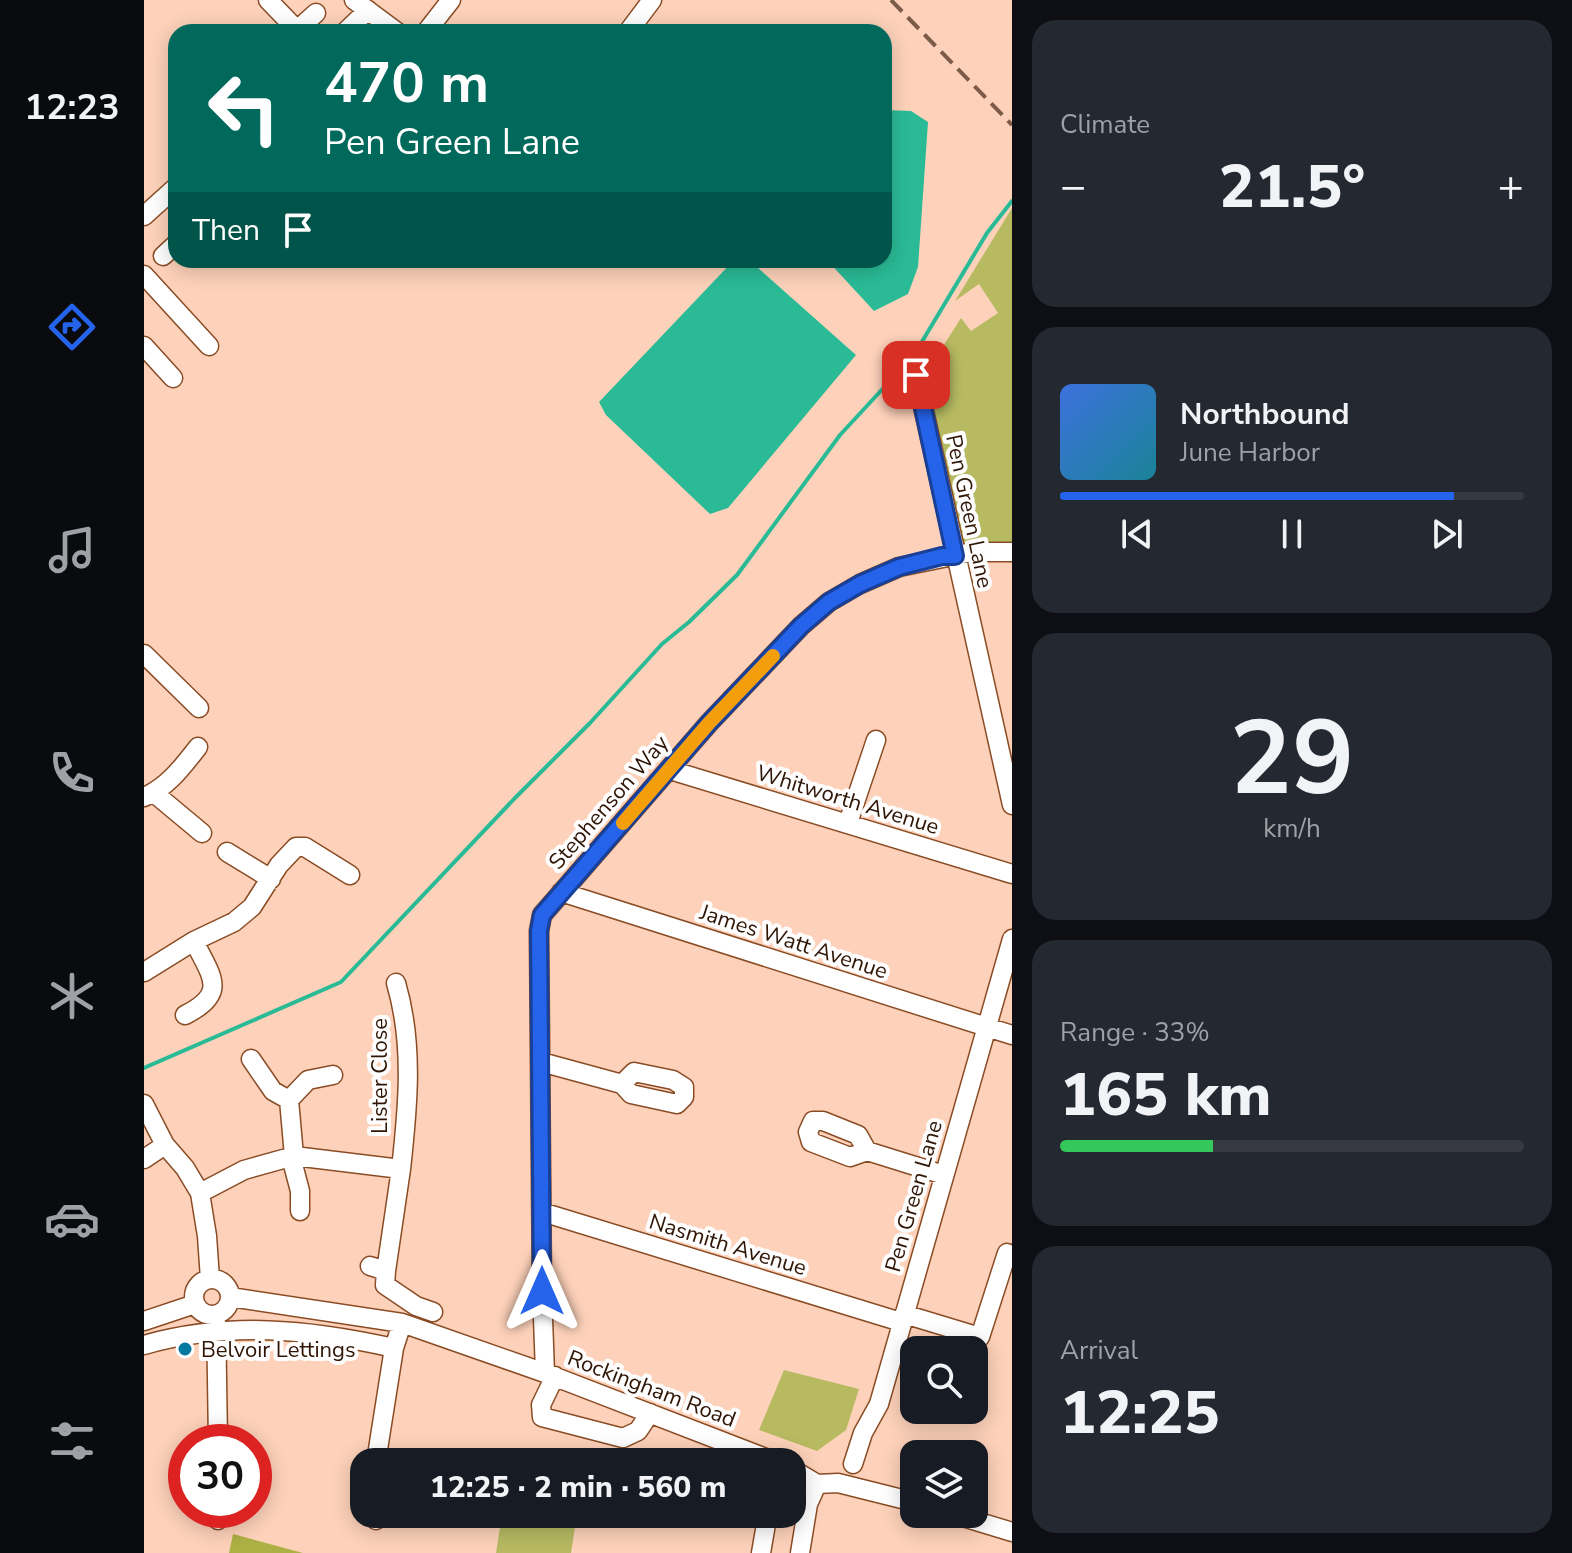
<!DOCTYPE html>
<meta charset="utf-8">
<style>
:root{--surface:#171b24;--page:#242831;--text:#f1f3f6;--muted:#9ea1a6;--line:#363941;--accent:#2563eb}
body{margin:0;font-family:"Nunito Sans",sans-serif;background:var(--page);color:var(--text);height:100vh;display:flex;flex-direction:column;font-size:30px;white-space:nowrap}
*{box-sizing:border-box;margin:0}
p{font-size:26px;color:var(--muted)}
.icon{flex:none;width:44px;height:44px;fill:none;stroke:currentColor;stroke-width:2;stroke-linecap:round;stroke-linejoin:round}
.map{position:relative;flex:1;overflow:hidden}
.details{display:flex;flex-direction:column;gap:20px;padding:20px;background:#0d0f14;width:560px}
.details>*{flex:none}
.hud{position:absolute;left:24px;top:24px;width:724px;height:244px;border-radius:24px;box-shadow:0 4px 20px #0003;background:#00695c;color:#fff;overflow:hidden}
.controls{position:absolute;left:756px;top:1336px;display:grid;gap:16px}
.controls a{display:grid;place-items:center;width:88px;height:88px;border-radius:16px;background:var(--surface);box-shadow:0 4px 20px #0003;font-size:40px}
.speed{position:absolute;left:24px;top:1424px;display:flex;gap:16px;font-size:40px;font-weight:700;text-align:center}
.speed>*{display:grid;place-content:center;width:104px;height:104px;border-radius:50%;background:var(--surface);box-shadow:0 4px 20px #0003;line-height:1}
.speed .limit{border:12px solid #d22;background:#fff;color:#111}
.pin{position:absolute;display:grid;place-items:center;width:68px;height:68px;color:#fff;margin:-34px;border-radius:16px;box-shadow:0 4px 12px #0006}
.me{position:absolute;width:88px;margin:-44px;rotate:0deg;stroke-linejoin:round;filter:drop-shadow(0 0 6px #0008)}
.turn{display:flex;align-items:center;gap:28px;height:168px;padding:0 24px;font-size:36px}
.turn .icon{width:104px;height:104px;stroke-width:2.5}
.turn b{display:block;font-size:56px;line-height:68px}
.then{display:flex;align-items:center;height:76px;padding:0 24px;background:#0003;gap:16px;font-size:30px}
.big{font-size:60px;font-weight:800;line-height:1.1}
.details .widget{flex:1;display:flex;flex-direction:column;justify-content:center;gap:12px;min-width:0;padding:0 28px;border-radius:24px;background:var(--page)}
.details .dial{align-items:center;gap:0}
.dial b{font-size:104px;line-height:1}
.song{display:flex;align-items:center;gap:24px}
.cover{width:96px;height:96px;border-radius:12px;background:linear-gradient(135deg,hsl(220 70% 55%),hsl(190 70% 35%))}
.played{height:8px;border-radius:4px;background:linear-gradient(90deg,var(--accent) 85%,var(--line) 85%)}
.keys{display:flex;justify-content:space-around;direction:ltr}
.heat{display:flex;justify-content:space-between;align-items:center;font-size:44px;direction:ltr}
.charge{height:12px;border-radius:6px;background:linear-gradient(90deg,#34c759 33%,var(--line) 0)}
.trip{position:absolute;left:206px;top:1448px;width:456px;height:80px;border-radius:24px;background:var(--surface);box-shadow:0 4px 20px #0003;font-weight:800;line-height:80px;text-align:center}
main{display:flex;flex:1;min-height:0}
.tabs{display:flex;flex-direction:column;width:144px;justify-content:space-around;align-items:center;background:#090b0e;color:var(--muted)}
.tabs .icon{width:56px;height:56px}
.tabs .selected{color:var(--accent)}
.tabs b{font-size:36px;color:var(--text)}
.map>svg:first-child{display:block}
</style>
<main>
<nav class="tabs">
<b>12:23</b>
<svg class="icon selected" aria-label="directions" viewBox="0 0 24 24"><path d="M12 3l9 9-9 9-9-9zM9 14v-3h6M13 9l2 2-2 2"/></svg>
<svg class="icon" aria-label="music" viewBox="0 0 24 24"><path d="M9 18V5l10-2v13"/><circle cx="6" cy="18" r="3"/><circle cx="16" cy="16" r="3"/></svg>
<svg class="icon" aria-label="phone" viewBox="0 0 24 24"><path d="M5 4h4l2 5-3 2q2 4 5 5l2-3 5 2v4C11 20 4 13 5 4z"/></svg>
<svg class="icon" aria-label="climate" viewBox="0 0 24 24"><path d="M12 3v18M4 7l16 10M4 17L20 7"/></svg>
<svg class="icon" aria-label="car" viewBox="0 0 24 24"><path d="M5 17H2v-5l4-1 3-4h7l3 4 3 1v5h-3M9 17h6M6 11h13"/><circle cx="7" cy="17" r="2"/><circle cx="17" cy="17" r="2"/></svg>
<svg class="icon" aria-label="filters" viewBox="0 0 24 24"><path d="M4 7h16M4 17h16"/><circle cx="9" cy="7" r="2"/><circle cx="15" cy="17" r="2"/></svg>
</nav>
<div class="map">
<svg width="868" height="1553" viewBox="0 0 868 1553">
<rect width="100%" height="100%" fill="#fed2ba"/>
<path fill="#b7ba61" d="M868,208V552L811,556L778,379L817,318L827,331L854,313L835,284L811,301Z
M640,1370L715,1389L702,1430L673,1451L615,1430Z
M358,1515L431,1527L427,1553H352Z"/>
<path fill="#adb044" d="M89,1534L159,1553H85Z"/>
<path fill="#2abb96" d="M742,110L767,111L784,122L774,267L764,294L730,311L683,260H740Z
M590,260H605L712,355L584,508L566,514L462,415L455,402Z"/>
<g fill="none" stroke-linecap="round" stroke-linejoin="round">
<path stroke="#2abb96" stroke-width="4" d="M0,1068L197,982L370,799L446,723L518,644L545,622L593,575L696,435L770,355L843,233L868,201"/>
<defs>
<path id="minor" d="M124,0L153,30
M210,0L253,32
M151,32L172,13
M201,32L224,10
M282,32L307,0
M484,32L508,0
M0,216L32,187
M19,256L32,244
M0,275L65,346
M0,346L29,378
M770,366L868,805
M0,654L55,708
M526,770L868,874
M10,793L58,833
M0,797C24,787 39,766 54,747
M704,823L732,740
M83,852L127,879
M417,892L868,1035
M0,972L50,941L90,922L108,907L135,865L152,847H161L206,875
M252,983C270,1044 264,1106 257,1169
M41,1015C85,993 67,976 50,941
M107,1059L129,1091L145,1100
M397,1062L478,1084L487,1094L533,1104L540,1097V1087L529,1080L490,1072L478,1084
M145,1100L150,1156
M145,1100L164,1080L189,1075
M0,1104L21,1145L41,1168L56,1193L63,1236L66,1279
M723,1151L714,1135L679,1121H669L664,1132L667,1142L706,1157L723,1151L800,1175
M147,1157L156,1191V1211
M0,1159L21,1145
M56,1193L100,1170L150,1156L257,1169L242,1271
M398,1212L757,1322
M226,1266L242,1271L241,1285L272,1306L289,1312
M50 1297a18 18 0 1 1 36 0a18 18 0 1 1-36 0Z
M86,1297L258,1323L401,1373L632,1462
M760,1314L836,1337L863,1253
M72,1315L74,1442
M0,1321L51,1304
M0,1345C85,1321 165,1329 250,1348
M401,1373L398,1291L395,931L398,915L565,723L657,626L685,602L716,584L755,567L828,552H868
M411,1376L397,1405L398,1417L479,1438L494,1431L506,1413
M232,1462L250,1348L258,1323
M709,1464L719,1433L735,1404L868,939
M648,1469L673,1484L694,1483L770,1502
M809,1514L868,1532
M74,1520V1510
M232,1520L233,1514
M617,1553L622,1524
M656,1553L664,1504L673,1484"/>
</defs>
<use href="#minor" stroke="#8a4c24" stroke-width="21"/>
<use href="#minor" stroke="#fff" stroke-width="18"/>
<path stroke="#7c5c49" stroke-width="4" stroke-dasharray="16 8" stroke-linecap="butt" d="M747,0L868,125"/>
</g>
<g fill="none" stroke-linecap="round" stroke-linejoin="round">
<defs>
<path id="route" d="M398,1291L395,931L398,915L565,723L657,626L685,602L716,584L755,567L798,556H811L772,375"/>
</defs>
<use href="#route" stroke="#184099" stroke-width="20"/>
<use href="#route" stroke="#2563eb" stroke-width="14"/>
<path stroke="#f59e0b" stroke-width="14" d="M479,823L565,723L629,656"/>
</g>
<circle fill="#0279a1" stroke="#fefefe" stroke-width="3" cx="41" cy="1349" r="8"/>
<g text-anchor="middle" stroke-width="8" stroke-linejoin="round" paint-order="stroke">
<g font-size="22" fill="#2f1505" stroke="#fefefe">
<text transform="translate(826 511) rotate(78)" y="8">Pen Green Lane</text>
<text transform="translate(704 799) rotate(17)" y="8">Whitworth Avenue</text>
<text transform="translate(464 802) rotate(-49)" y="8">Stephenson Way</text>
<text transform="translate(650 941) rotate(18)" y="8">James Watt Avenue</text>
<text transform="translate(235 1076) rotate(-90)" y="8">Lister Close</text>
<text transform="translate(769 1196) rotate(-74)" y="8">Pen Green Lane</text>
<text transform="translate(584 1244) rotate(17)" y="8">Nasmith Avenue</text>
<text transform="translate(508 1388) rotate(21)" y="8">Rockingham Road</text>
</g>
<g font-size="22" fill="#2f1505" stroke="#fefefe" text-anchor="start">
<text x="57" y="1357">Belvoir Lettings</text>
</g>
</g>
</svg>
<div class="controls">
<a><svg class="icon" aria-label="search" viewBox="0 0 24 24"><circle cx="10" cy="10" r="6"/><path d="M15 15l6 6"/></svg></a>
<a><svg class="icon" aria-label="layers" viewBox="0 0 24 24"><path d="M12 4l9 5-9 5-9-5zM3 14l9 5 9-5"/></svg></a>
</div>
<div class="speed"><div class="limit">30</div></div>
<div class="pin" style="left:772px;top:375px;background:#d93025"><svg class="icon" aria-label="arrive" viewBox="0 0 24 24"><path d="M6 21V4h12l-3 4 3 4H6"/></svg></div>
<svg class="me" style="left:398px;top:1291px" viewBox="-20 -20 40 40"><path d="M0-17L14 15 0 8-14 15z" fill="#2563eb" stroke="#fff" stroke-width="4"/></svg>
<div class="trip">12:25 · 2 min · 560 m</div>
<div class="hud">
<div class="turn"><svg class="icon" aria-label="left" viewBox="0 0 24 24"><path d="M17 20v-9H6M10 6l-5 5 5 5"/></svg><div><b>470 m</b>Pen Green Lane</div></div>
<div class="then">Then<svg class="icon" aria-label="arrive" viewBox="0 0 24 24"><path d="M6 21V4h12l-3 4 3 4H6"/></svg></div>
</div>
</div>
<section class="details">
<div class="widget"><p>Climate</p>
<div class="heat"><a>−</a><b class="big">21.5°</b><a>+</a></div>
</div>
<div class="widget">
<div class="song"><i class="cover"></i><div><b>Northbound</b><p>June Harbor</p></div></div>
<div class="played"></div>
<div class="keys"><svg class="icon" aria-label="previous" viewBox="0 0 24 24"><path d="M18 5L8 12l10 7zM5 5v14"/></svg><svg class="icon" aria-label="pause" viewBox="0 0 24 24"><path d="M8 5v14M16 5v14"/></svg><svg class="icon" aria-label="next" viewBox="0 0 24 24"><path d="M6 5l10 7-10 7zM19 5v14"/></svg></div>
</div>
<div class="widget dial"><b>29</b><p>km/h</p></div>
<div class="widget"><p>Range · 33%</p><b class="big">165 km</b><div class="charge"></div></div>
<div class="widget"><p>Arrival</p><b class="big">12:25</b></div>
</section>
</main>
